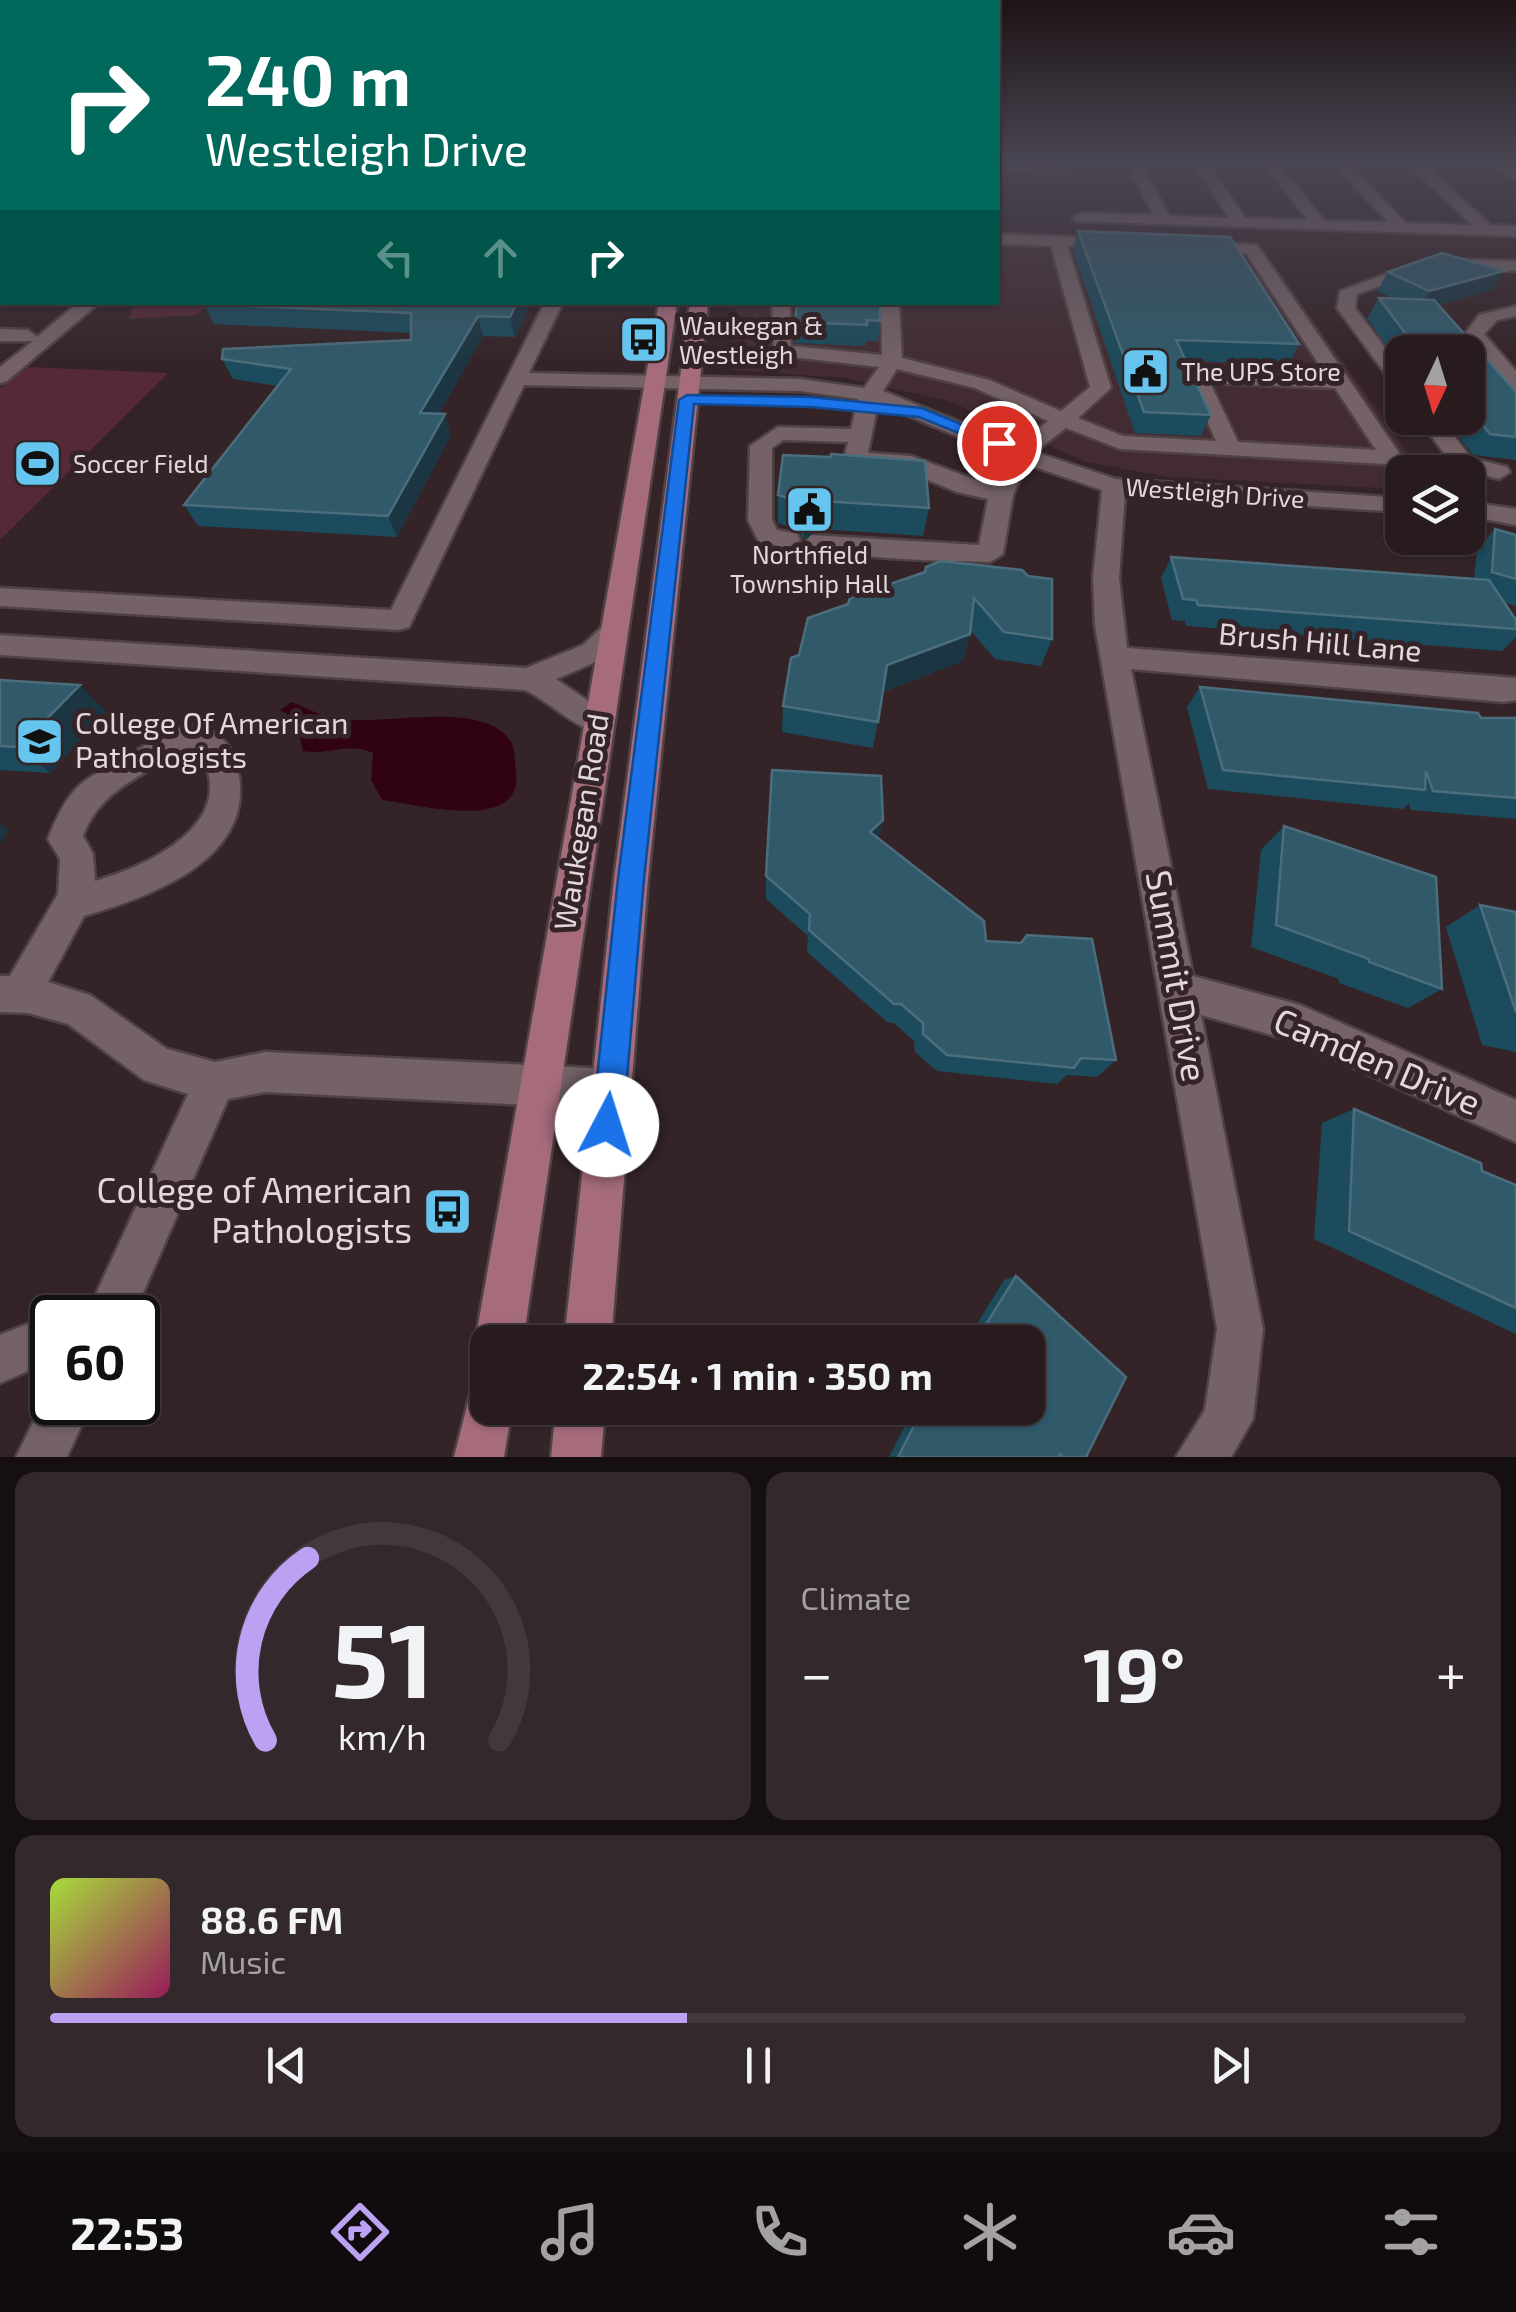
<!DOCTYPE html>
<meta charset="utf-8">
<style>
:root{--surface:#271b1e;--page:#33282b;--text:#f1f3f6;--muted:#a4a1a4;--line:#43393c;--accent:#bca0f2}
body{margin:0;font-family:"Exo 2",sans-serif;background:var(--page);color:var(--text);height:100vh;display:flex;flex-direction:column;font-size:38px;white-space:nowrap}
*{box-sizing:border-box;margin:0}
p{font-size:32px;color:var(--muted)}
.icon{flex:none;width:55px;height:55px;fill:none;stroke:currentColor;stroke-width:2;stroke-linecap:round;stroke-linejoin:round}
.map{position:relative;height:1457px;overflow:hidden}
.drawer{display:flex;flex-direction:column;gap:15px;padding:15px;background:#150f10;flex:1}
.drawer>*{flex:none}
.guide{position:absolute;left:0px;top:0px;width:1000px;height:305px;box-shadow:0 2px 8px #0004,0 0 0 2px var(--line);background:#00695c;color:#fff;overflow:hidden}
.needle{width:65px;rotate:184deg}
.buttons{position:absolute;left:1385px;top:335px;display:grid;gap:20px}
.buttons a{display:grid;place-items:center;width:100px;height:100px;border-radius:20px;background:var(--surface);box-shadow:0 2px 8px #0004,0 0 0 2px var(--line);font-size:50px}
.speed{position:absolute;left:30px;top:1295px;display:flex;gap:20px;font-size:50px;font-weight:700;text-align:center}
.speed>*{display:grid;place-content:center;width:130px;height:130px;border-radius:50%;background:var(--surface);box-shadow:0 2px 8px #0004,0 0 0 2px var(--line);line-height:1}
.speed .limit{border:5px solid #111;border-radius:15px;background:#fff;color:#111}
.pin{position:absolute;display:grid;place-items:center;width:85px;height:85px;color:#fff;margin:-42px;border:5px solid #fff;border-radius:50%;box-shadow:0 2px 10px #0007}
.me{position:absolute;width:110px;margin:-55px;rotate:5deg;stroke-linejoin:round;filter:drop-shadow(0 0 8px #0008)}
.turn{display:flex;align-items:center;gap:35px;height:210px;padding:0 40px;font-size:45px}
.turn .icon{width:130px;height:130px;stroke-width:2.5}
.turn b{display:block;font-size:70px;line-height:85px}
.lanes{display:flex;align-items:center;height:95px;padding:0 40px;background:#0003;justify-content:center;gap:50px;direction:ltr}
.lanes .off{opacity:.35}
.big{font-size:75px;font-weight:700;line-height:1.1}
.drawer .widget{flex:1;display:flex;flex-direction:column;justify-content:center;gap:15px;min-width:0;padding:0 35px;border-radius:20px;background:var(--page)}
.drawer .dial{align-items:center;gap:0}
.dial svg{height:260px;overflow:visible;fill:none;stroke:var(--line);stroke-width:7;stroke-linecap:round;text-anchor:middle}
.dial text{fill:var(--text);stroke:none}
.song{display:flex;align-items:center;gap:30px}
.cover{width:120px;height:120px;border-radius:15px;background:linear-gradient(135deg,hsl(80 70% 55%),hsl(330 70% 35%))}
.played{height:10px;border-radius:5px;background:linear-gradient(90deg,var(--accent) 45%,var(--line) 45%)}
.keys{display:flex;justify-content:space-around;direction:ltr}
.heat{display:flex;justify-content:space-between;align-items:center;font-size:55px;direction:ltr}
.drawer .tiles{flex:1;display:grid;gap:15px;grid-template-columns:1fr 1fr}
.widget:last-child{grid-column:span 2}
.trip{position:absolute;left:470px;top:1325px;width:575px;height:100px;border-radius:20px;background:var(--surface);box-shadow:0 2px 8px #0004,0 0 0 2px var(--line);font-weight:700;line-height:100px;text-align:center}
.tabs{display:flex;height:160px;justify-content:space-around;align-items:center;background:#100b0c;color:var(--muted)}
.tabs .icon{width:70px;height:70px}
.tabs .on{color:var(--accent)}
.tabs b{font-size:45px;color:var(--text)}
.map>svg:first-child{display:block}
</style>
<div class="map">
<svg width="1516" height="1457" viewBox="0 0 1516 1457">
<rect width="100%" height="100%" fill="#342428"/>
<path fill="#422c32" d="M998,237L1261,246L1421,472H1402V489L1169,477L1086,462L949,401L846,378L731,370L736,303L998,302Z"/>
<path fill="#552a36" d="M143,303H214L195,315L129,319L132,309Z
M27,367L168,373L0,540V388Z"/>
<path fill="#300214" d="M292,702C305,708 320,715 335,718C379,728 484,697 511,742C515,749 515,764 516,772C524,834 416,804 382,800L371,780L373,753C345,741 331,756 303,751L295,718L280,710Z"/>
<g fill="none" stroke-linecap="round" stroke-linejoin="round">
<defs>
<path id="minor" d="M1125,162H1139L1170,216L1229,218L1193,162H1207L1245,218L1308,220L1262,162H1276L1325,221L1388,222L1332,162H1347L1406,223L1472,225L1406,162H1421L1491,225L1516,226V236L1075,221L1073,218L1081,213L1154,215Z
M1490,162H1505L1516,170V181Z
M998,164L1064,166L1071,170L1064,174L998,172Z
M0,218H2V228H0Z
M998,234L1074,237L1082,242L1068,247L1111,388L1078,418L1123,436L1216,441L1187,376L1190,372L1326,375L1246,253L1195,251L1187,246L1195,241L1257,245L1412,472H1402V481L1394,479L1385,464L1120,449L1066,428L1035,452L1116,479L1402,498V512L1125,494L1119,578L1127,648L1516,678V700L1504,702L1131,669L1193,976L1300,1005L1516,1100V1142L1297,1042L1201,1015L1263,1329L1253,1419L1231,1457H1176L1205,1410L1217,1329L1095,626L1093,578L1102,490L1026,464L1013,495L1003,554L990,562C959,561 822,560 807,541L810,535L979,545L988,499L957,492L899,468L847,464L844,459L848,442L783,440L772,448V520L777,530L797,534L800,540L788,548L759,542L748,520L750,446L778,427L851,429L858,399L800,391L524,385L409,627L399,630L0,606V588L391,610L545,302H563L529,373L800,379L864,388L879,367L774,355L772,302H790L791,346L882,355L881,302H899L902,358L989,380L1061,411L1090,387L1051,246L998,244ZM897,369L975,388L1048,421L1017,445L883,391ZM1210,383L1335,388L1376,450L1238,442ZM878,403L1007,457L993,486L911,456L868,453Z
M1428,259L1516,261V271L1430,269L1357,294L1355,308L1402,370V389L1395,387L1337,308L1340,291Z
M0,288H2V298H0Z
M79,302H100L7,381L0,383V367L33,341H0V329L28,330L37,337Z
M1516,306V316L1497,320L1484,334L1516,371V390L1509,388L1465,334L1479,315Z
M1418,418H1440L1471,458L1507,467L1510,472L1499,479L1455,468Z
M1468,502L1516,509V525L1468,516Z
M614,622L624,625L628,632C611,659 584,667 556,679L609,715L613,723L609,731C585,739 549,700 525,690L0,655V635L526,668L583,645L604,625Z
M188,725C214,728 230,739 237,766C260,858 152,896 84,916L48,982L90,995L167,1049L215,1062L265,1052L611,1069L625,1075L631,1089L625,1103L611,1109L265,1092L228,1099L132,1318H85L188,1094L144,1080L68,1024L28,1013L0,1012V976H10L58,894L60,859L48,839C73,776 87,781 139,749C156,739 168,728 188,725ZM185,749L200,753C241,824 147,866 95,881L93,854L83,836C99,790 146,774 185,749Z
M52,1314L60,1318H52V1361L0,1383V1335Z
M52,1384V1402H92L67,1457H16Z"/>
<path id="major" d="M659,302H677L523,1342H488V1361L482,1359L475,1342Z
M690,302H708L648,879L611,1342H564L614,879Z
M488,1383V1408H512L504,1457H454L471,1390Z
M556,1408H605L601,1457H551Z"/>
</defs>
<use href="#minor" stroke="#4f4245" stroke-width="5"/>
<use href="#major" stroke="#4f4245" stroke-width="5"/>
<use href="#minor" fill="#746266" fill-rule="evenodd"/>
<use href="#major" fill="#a66c7c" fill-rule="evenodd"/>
</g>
<path fill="#1b4b5c" d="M1078,231L1299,344L1289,364L1186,361L1211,415L1201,436L1135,433L1073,250Z
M1504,271L1491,290L1439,305L1516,392V460L1473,455L1444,418H1468V352H1402V368L1367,318L1379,298H1392L1377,291L1388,272Z
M206,302H531L515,337L483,336L439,414L451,435L397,537L198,526L184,505L278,386L233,379L222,359L411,340V333L214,324L204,304Z
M880,321L878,341H866L865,346L795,343V322Z
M778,495L929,508L923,536L820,529L804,540L798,530L778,523Z
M1495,529L1516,535V606L1505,603L1516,620V637L1502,651L1186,626L1185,621L1172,620L1161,578L1171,557L1474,579L1477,550Z
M925,572L1052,639L1041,666L995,659L971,631L963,661L883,692L873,748L782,732L783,706L799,655L848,604Z
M0,680L80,685L106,712L50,773L0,770Z
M1200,687L1481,718H1516V819L1411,810L1409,804L1403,809L1208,789L1187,707Z
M1284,826L1442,989L1408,1008L1339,983V979L1251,947L1261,850Z
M879,839L986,941L1116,1060L1097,1077L1067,1075L1057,1084L937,1071L915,1052L914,1041L894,1023L887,1022L807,952L808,936L766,899V876Z
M1480,905L1516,912V1052L1482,1045L1446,927Z
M1354,1109L1482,1171L1516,1185V1334L1314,1239L1322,1123Z
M1016,1276L1086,1457H889L914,1408H1028V1342H966L1004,1280Z"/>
<path fill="#1c3542" d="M0,245L2,248V266L1,267L2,271L0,273Z
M1504,271L1491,290L1417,311L1429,291Z
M517,302H531L515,337L510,317Z
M478,316L483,336L428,434L420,413Z
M445,414L451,435L397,537L388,516Z
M822,501L820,529L804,540L805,512Z
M970,634L963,661L882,692L887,665Z
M80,685L106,712L50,773L19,747Z
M883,820L877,844L870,832Z
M0,824L9,830L0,844Z"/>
<path fill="#305a6a" stroke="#4c6d7c" stroke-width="2.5" d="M1078,231L1230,237L1299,344L1176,340L1211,415L1144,412Z
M1442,253L1504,271L1429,291L1388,272Z
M1379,298L1434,300L1516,392V437L1490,434L1468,407V352H1419Z
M206,302H517L510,317L478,316L420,413L445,414L388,516L184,505L291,369L222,359L223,349L411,340V313L204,304Z
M797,302H880V321L867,320V325L795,322Z
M831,454L925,461L929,508L822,501L805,512L799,502L778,495L783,455L831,457Z
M1495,529L1516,535V579L1492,572Z
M1171,557L1489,580L1516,620V629L1198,605L1196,600L1183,599Z
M941,561L1022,570L1028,576L1052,579V639L1004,632L974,598L970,634L887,665L878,722L783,706L791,658L799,655L808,618L848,604L850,598L925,572L926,567Z
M0,680L80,685L19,747L0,746Z
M1200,687L1478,713L1481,718H1516V798L1433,791L1426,771L1425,790L1223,770Z
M772,770L881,776L883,820L870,832L984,921L986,941L1021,943L1027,935L1092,939L1116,1060L1081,1058L1074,1068L947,1055L923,1034V1023L901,1004H894L809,930L810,914L766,876Z
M1284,826L1436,877L1442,989L1369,962V959L1276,925Z
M1480,905L1516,912V1012Z
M1354,1109L1481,1163L1482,1171L1516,1185V1308L1349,1231Z
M1016,1276L1126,1377L1086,1457H1063L1060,1454L1059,1457H898L923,1408H1028V1342H975Z"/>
<linearGradient id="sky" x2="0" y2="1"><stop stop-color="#1d1416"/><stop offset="0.44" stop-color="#4a4553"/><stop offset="1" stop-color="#4a4553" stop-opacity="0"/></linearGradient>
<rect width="1516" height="366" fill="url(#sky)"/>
<path fill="#1a73e8" stroke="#114b97" stroke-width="2.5" d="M687,395L810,397L922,408L1007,443L993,447L919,417L810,407L694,404L644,879L623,1125L618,1136L607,1141L596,1136L592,1125L618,879L679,400Z"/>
<defs>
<symbol id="bus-square" viewBox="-11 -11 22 22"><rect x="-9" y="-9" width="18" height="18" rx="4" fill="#65c5ee" stroke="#342428"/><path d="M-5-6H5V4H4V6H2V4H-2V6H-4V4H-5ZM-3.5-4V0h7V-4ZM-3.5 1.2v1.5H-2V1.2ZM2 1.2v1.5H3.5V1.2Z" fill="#111"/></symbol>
<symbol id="civic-square" viewBox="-11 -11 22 22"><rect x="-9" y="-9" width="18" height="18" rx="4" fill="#65c5ee" stroke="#342428"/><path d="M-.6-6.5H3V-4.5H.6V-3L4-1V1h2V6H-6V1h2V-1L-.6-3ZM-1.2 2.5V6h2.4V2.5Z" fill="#111"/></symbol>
<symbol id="stadium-square" viewBox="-11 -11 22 22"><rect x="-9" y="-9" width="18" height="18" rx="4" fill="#65c5ee" stroke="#342428"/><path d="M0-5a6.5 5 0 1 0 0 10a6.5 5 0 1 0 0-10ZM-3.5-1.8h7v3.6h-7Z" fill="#111"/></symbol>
<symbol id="university-square" viewBox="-11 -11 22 22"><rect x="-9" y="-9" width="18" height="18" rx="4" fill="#65c5ee" stroke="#342428"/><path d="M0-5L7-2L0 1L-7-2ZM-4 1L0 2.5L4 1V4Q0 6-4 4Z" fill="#111"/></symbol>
</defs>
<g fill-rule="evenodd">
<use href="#bus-square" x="616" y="312" width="55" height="55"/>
<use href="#civic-square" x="1118" y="344" width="55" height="55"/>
<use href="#stadium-square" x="10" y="436" width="55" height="55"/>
<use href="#civic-square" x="782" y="482" width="55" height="55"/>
<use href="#university-square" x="12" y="714" width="55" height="55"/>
<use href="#bus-square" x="420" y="1184" width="55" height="55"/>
</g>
<g text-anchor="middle" stroke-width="10" stroke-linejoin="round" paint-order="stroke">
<g font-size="25" fill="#e2d7da" stroke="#342428" text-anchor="start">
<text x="679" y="335">Waukegan &amp;<tspan x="679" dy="29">Westleigh</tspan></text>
<text x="1181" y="381">The UPS Store</text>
<text x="73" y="473">Soccer Field</text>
<text x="810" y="564" text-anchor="middle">Northfield<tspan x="810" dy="29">Township Hall</tspan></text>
</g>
<g font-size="25" fill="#e2d7da" stroke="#342428">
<text transform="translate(1215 493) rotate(4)" y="9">Westleigh Drive</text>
</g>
<g font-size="30" fill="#e2d7da" stroke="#342428">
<text transform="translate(1320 643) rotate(5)" y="10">Brush Hill Lane</text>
<text transform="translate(582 822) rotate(-81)" y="10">Waukegan Road</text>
</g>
<g font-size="30" fill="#e2d7da" stroke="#342428" text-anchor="start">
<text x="75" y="734">College Of American<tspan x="75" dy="34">Pathologists</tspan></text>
</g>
<g font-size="35" fill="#e2d7da" stroke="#342428">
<text transform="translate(1176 976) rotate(80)" y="12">Summit Drive</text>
<text transform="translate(1377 1062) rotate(23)" y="12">Camden Drive</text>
</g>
<g font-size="35" fill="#e2d7da" stroke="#342428" text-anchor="end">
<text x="412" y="1203">College of American<tspan x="412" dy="40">Pathologists</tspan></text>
</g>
</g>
</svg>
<div class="buttons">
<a><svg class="needle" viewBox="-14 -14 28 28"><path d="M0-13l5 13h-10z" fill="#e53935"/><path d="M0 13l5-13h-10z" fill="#a4a1a4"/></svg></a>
<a><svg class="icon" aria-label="layers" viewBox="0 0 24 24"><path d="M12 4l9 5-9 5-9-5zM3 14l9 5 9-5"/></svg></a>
</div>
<div class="speed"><div class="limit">60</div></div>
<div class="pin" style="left:999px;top:443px;background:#d93025"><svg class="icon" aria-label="arrive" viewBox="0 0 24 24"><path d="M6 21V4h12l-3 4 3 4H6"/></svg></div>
<svg class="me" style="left:607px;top:1125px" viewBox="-20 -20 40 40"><circle r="19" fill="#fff"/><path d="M0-13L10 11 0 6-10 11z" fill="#1a73e8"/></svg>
<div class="trip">22:54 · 1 min · 350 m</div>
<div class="guide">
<div class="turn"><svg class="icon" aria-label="right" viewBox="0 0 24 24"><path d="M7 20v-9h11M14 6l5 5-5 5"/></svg><div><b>240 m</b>Westleigh Drive</div></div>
<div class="lanes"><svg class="icon off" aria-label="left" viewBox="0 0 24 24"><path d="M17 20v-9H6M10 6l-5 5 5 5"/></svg><svg class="icon off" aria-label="ahead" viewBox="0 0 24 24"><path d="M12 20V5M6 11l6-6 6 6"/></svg><svg class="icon" aria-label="right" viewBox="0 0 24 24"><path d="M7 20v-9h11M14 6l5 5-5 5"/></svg></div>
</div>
</div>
<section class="drawer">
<div class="tiles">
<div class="widget dial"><svg viewBox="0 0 100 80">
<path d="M14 69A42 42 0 1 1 86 69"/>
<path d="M14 69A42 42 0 0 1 27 13" stroke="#bca0f2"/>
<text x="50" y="56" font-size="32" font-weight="700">51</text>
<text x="50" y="72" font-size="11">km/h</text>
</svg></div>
<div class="widget"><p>Climate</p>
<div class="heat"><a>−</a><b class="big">19°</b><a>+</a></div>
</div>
<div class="widget">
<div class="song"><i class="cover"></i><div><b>88.6 FM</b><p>Music</p></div></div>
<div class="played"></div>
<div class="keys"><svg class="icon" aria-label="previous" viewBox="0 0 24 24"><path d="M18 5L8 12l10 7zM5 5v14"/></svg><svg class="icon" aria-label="pause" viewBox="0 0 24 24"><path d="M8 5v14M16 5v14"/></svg><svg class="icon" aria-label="next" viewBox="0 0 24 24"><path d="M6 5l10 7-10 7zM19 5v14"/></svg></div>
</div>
</div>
</section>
<nav class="tabs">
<b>22:53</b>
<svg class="icon on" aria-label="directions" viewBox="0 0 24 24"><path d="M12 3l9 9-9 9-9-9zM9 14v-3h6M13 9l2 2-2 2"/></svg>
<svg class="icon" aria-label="music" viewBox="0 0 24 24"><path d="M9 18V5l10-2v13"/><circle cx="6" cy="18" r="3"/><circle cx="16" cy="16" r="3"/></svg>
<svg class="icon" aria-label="phone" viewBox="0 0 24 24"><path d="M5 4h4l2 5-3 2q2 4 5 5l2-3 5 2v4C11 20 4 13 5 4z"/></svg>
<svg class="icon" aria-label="climate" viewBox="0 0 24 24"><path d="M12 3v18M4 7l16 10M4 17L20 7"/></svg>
<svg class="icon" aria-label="car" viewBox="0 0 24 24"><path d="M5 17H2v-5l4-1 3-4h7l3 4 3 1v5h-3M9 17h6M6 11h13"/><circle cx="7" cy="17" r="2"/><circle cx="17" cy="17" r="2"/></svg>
<svg class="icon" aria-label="filters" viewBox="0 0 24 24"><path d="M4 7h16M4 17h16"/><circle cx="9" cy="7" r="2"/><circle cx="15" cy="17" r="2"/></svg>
</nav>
